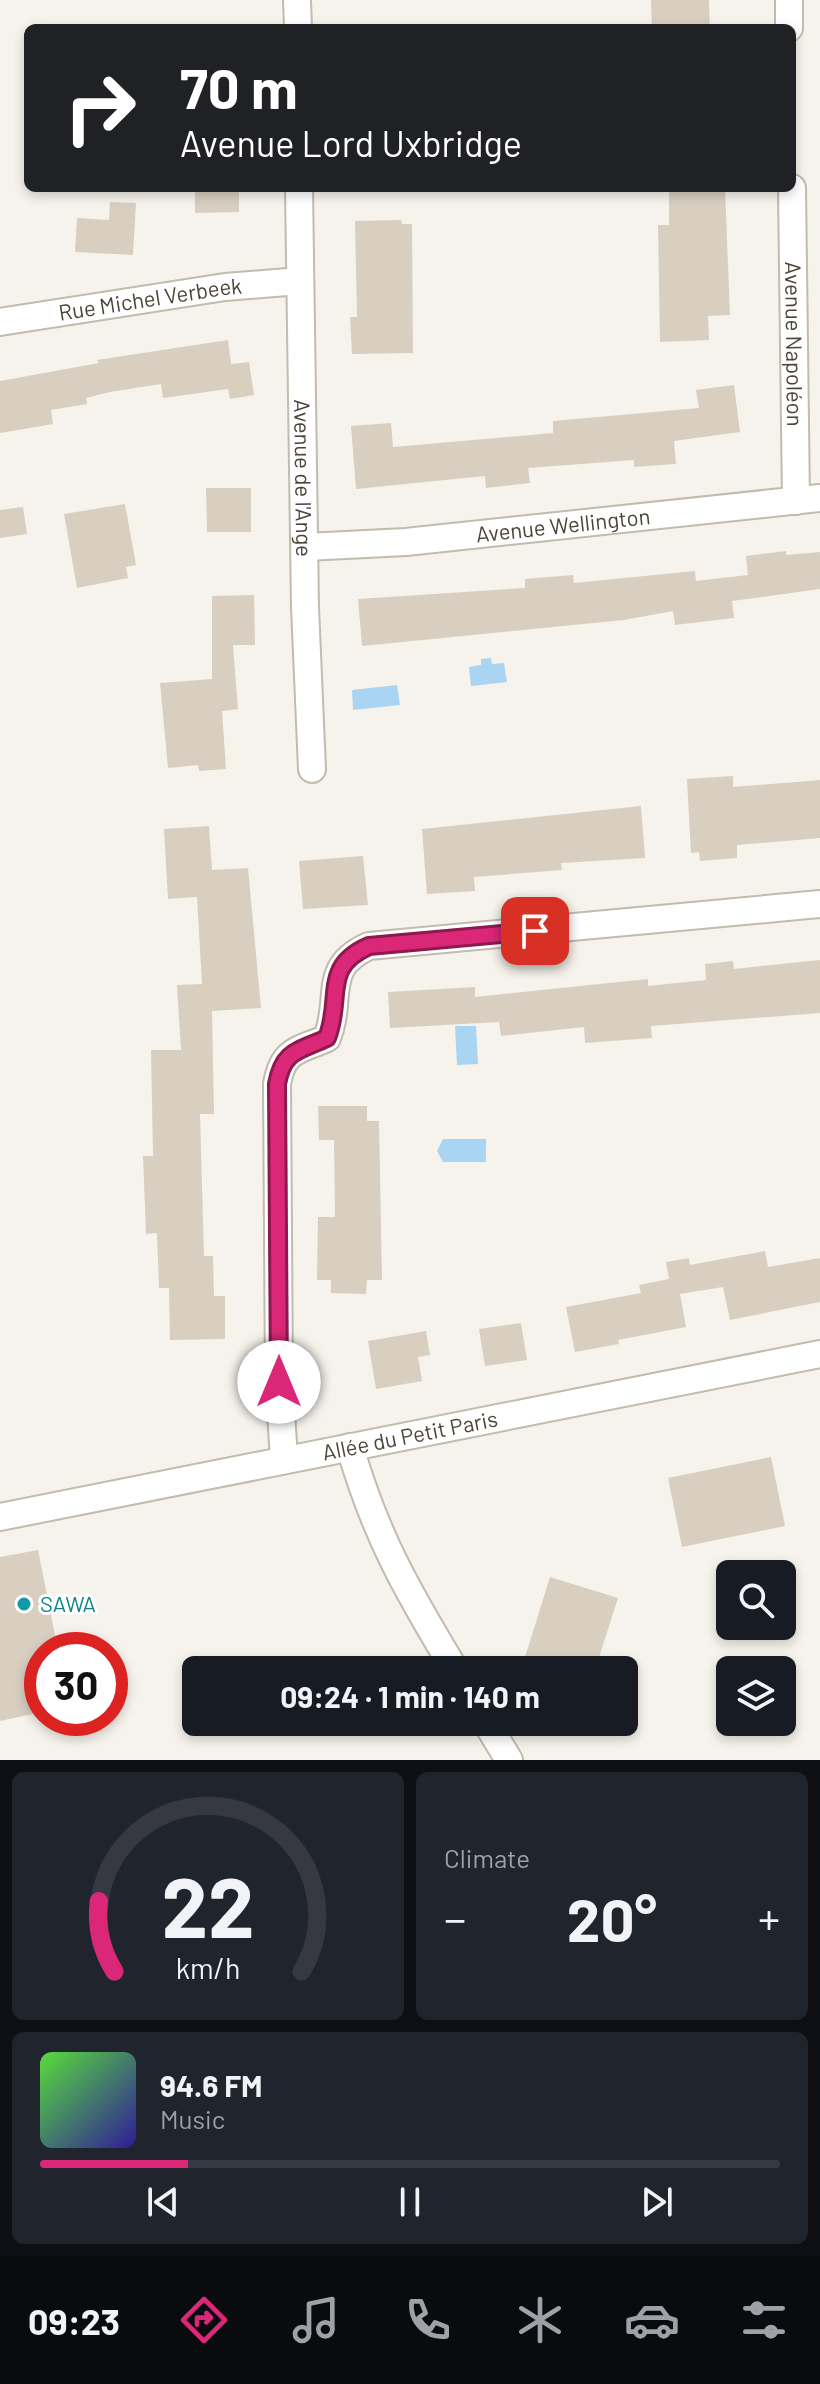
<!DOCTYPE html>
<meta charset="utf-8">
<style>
:root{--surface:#171b24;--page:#20242c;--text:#f1f3f6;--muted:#9ea1a6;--line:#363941;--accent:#db2777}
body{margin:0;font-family:Barlow,sans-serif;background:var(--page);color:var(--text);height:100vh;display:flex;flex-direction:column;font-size:30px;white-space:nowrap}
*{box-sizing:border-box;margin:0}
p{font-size:26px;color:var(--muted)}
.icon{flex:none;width:44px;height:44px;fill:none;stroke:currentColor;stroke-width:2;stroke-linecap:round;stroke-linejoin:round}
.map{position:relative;height:1760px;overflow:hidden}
.drawer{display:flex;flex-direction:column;gap:12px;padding:12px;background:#0d0f14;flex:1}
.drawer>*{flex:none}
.hud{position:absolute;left:24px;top:24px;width:772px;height:168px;border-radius:12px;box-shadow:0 4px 12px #0003;background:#202124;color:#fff;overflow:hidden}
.fabs{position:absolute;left:716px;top:1560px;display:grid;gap:16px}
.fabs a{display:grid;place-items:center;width:80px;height:80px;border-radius:12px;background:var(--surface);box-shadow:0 4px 12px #0003;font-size:40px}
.speed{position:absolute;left:24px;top:1632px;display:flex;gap:16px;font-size:40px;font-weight:700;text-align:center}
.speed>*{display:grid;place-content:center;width:104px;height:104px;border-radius:50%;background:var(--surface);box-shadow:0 4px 12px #0003;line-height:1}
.speed .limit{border:12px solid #d22;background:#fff;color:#111}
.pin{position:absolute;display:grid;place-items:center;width:68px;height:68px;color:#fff;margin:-34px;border-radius:16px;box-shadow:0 4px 12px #0006}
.me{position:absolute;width:88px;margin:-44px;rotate:0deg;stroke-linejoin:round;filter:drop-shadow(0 0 6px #0008)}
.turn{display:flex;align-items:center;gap:28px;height:168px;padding:0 24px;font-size:36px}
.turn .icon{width:104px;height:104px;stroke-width:2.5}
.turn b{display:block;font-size:56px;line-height:68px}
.big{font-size:60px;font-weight:700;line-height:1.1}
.drawer .tile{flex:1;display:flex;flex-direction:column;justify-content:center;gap:12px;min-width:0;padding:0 28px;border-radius:12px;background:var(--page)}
.drawer .dial{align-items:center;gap:0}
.dial svg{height:208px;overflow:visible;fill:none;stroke:var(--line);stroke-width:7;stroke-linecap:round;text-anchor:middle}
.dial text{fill:var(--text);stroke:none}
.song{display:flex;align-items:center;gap:24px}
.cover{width:96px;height:96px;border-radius:12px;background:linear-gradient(135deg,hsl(110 70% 55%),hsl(250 70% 35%))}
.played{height:8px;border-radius:4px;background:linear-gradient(90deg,var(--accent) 20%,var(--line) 20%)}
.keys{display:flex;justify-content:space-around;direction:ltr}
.heat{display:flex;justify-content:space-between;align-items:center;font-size:44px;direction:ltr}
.drawer .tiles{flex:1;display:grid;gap:12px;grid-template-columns:1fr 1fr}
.tile:last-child{grid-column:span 2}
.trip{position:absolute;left:182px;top:1656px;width:456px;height:80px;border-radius:12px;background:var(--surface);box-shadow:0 4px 12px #0003;font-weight:700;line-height:80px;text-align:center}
.dock{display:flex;height:128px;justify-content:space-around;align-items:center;background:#090b0e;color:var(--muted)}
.dock .icon{width:56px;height:56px}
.dock .current{color:var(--accent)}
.dock b{font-size:36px;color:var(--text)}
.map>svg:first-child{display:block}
</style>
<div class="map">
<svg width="820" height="1760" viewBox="0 0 820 1760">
<rect width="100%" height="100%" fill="#f6f3ec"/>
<path fill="#a9d4f2" d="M491,658L492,664L504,663L507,682L471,686L469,667L481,665V659Z
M397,685L400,705L353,710L352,690Z
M455,1026H476L478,1064L457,1065Z
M443,1139H486V1162H443L437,1151Z"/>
<path fill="#d8cfc1" d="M651,0H709L710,28H652Z
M195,188H239V212L195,213Z
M669,188H725L730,315L708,316L709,340L660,342L658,225H669Z
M110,202L136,203L133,255L75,252L77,218L109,220Z
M401,220L402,224H412L413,353L352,354L350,317H357L355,221Z
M228,340L231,364L249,362L254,395L230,399L228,389L163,398L161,384L110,392L86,398L87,404L51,410L53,424L0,433V381L99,363L97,360Z
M734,385L740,432L674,441L676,464L634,467V460L528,468L530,483L486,488L485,476L356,489L351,426L391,423L393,447L553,433V421L699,408L696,390Z
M206,488H251V532H207Z
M125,504L136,565L126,567L128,578L77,588L64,514Z
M23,507L27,534L0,538V510Z
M786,551V555L820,552V589L732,601L734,618L675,625L673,611L624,620L362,646L358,599L525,588V579L573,575L574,583L695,571L696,581L748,575L746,556Z
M254,595L255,645H233L238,709L222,711L226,769L199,771L198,765L168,768L160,683L212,679V596Z
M733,776V787L820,780V838L737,845V858L700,861L699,852L691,853L687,779Z
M641,806L645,858L561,863L562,870L474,877L475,891L427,894L422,829Z
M209,826L212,870L248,868L261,1008L212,1011L214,1114H200L204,1256H213L214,1296H225V1339L170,1340L169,1288H159L157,1233L146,1234L143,1156H153L151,1050H181L177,985L202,984L197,897L168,899L164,829Z
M363,856L368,905L303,909L299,861Z
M820,960V1013L651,1026L652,1038L585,1043L584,1027L501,1036L499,1022L390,1028L388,992L475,987V997L648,979V986L706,980L705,964L733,961L734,969Z
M318,1106H367V1121H379L382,1280H367L366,1294L331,1293V1280H317L318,1217H335L334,1140H319Z
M765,1251L768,1267L820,1258V1302L730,1320L723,1287L680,1294L686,1327L618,1340L619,1344L575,1352L566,1307L641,1293L639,1285L669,1279L666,1262L689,1258L690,1265Z
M521,1323L527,1360L485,1366L479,1329Z
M426,1331L430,1355L418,1357L422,1381L376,1389L368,1341Z
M771,1457L785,1526L682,1547L668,1478Z
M38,1550L58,1650H42V1712L0,1721V1557Z
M550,1577L618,1598L595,1670H521Z"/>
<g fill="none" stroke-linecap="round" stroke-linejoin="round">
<defs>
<g id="minor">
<path d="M297,0L298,28"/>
<path d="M789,0V28"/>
<path id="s1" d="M299,188L305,607L312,769"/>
<path id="s2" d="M792,188L796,501"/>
<path id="s3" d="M0,322L225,287L300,281"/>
<path id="s4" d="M306,547L406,542L820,498"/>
<path d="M350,1447C375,1535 408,1592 455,1670"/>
<path d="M284,1459L279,1382L277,1084C283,1049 298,1051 327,1038C343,998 321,967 369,946L820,904"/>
<path id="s5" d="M0,1517L820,1354"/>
<path d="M486,1722L509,1760"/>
</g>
</defs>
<use href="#minor" stroke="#c2bbae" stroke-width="30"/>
<use href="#minor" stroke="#fff" stroke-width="26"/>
</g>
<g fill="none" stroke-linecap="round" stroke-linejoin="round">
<defs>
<path id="route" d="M279,1382L277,1084C283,1050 299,1051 327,1038C343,998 321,967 369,946L535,931"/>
</defs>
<use href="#route" stroke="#8e194d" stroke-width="20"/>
<use href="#route" stroke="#db2777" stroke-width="14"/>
</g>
<circle fill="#0f9aa8" stroke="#fff" stroke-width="3" cx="24" cy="1604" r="8"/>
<g text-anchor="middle" stroke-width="6" stroke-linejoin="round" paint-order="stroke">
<g font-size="22" fill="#4b4439" stroke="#fff">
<text dy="8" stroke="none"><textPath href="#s3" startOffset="152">Rue Michel Verbeek</textPath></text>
<text dy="8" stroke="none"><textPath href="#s2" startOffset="156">Avenue Napoléon</textPath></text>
<text dy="8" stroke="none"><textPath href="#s1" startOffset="290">Avenue de l'Ange</textPath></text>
<text dy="8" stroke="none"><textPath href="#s4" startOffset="258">Avenue Wellington</textPath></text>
<text dy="8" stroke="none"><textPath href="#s5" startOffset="418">Allée du Petit Paris</textPath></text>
</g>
<g font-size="22" fill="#0d838f" stroke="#fff" text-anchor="start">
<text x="40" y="1612">SAWA</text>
</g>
</g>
</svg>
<div class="fabs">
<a><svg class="icon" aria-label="search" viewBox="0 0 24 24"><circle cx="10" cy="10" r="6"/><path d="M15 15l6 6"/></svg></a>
<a><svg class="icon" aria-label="layers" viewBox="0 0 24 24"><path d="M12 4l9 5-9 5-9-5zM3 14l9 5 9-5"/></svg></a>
</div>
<div class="speed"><div class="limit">30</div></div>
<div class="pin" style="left:535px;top:931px;background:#d93025"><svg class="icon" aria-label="arrive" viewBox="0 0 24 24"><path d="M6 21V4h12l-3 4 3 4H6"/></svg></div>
<svg class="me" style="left:279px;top:1382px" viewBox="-20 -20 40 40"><circle r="19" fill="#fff"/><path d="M0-13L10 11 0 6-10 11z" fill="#db2777"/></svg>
<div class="trip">09:24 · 1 min · 140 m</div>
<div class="hud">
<div class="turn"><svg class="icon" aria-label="right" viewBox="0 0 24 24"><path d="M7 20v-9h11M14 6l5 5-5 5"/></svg><div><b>70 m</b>Avenue Lord Uxbridge</div></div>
</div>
</div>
<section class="drawer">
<div class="tiles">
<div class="tile dial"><svg viewBox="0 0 100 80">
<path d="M14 69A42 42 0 1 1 86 69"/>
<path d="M14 69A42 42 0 0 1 8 42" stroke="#db2777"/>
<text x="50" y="56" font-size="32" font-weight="700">22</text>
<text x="50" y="72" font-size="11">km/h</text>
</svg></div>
<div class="tile"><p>Climate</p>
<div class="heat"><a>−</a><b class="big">20°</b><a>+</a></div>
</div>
<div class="tile">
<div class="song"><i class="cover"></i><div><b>94.6 FM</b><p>Music</p></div></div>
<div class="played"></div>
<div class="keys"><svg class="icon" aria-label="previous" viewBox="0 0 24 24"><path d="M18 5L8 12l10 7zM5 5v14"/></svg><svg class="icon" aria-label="pause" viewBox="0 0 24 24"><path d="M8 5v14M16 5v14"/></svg><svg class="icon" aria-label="next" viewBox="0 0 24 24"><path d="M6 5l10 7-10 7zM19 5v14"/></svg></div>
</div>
</div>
</section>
<nav class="dock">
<b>09:23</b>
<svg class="icon current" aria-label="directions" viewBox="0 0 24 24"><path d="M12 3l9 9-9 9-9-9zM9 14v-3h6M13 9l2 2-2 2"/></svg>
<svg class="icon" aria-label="music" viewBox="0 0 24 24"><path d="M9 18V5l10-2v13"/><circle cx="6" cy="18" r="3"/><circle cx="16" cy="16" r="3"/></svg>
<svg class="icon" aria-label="phone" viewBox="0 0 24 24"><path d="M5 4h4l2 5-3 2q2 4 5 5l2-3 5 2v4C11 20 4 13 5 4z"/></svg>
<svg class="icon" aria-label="climate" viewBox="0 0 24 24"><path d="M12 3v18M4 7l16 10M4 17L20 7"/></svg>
<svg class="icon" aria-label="car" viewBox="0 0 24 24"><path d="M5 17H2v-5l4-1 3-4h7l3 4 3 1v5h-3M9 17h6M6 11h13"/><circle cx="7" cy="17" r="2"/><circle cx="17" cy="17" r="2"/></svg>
<svg class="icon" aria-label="filters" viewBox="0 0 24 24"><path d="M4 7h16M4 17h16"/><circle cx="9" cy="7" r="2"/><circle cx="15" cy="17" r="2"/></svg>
</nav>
